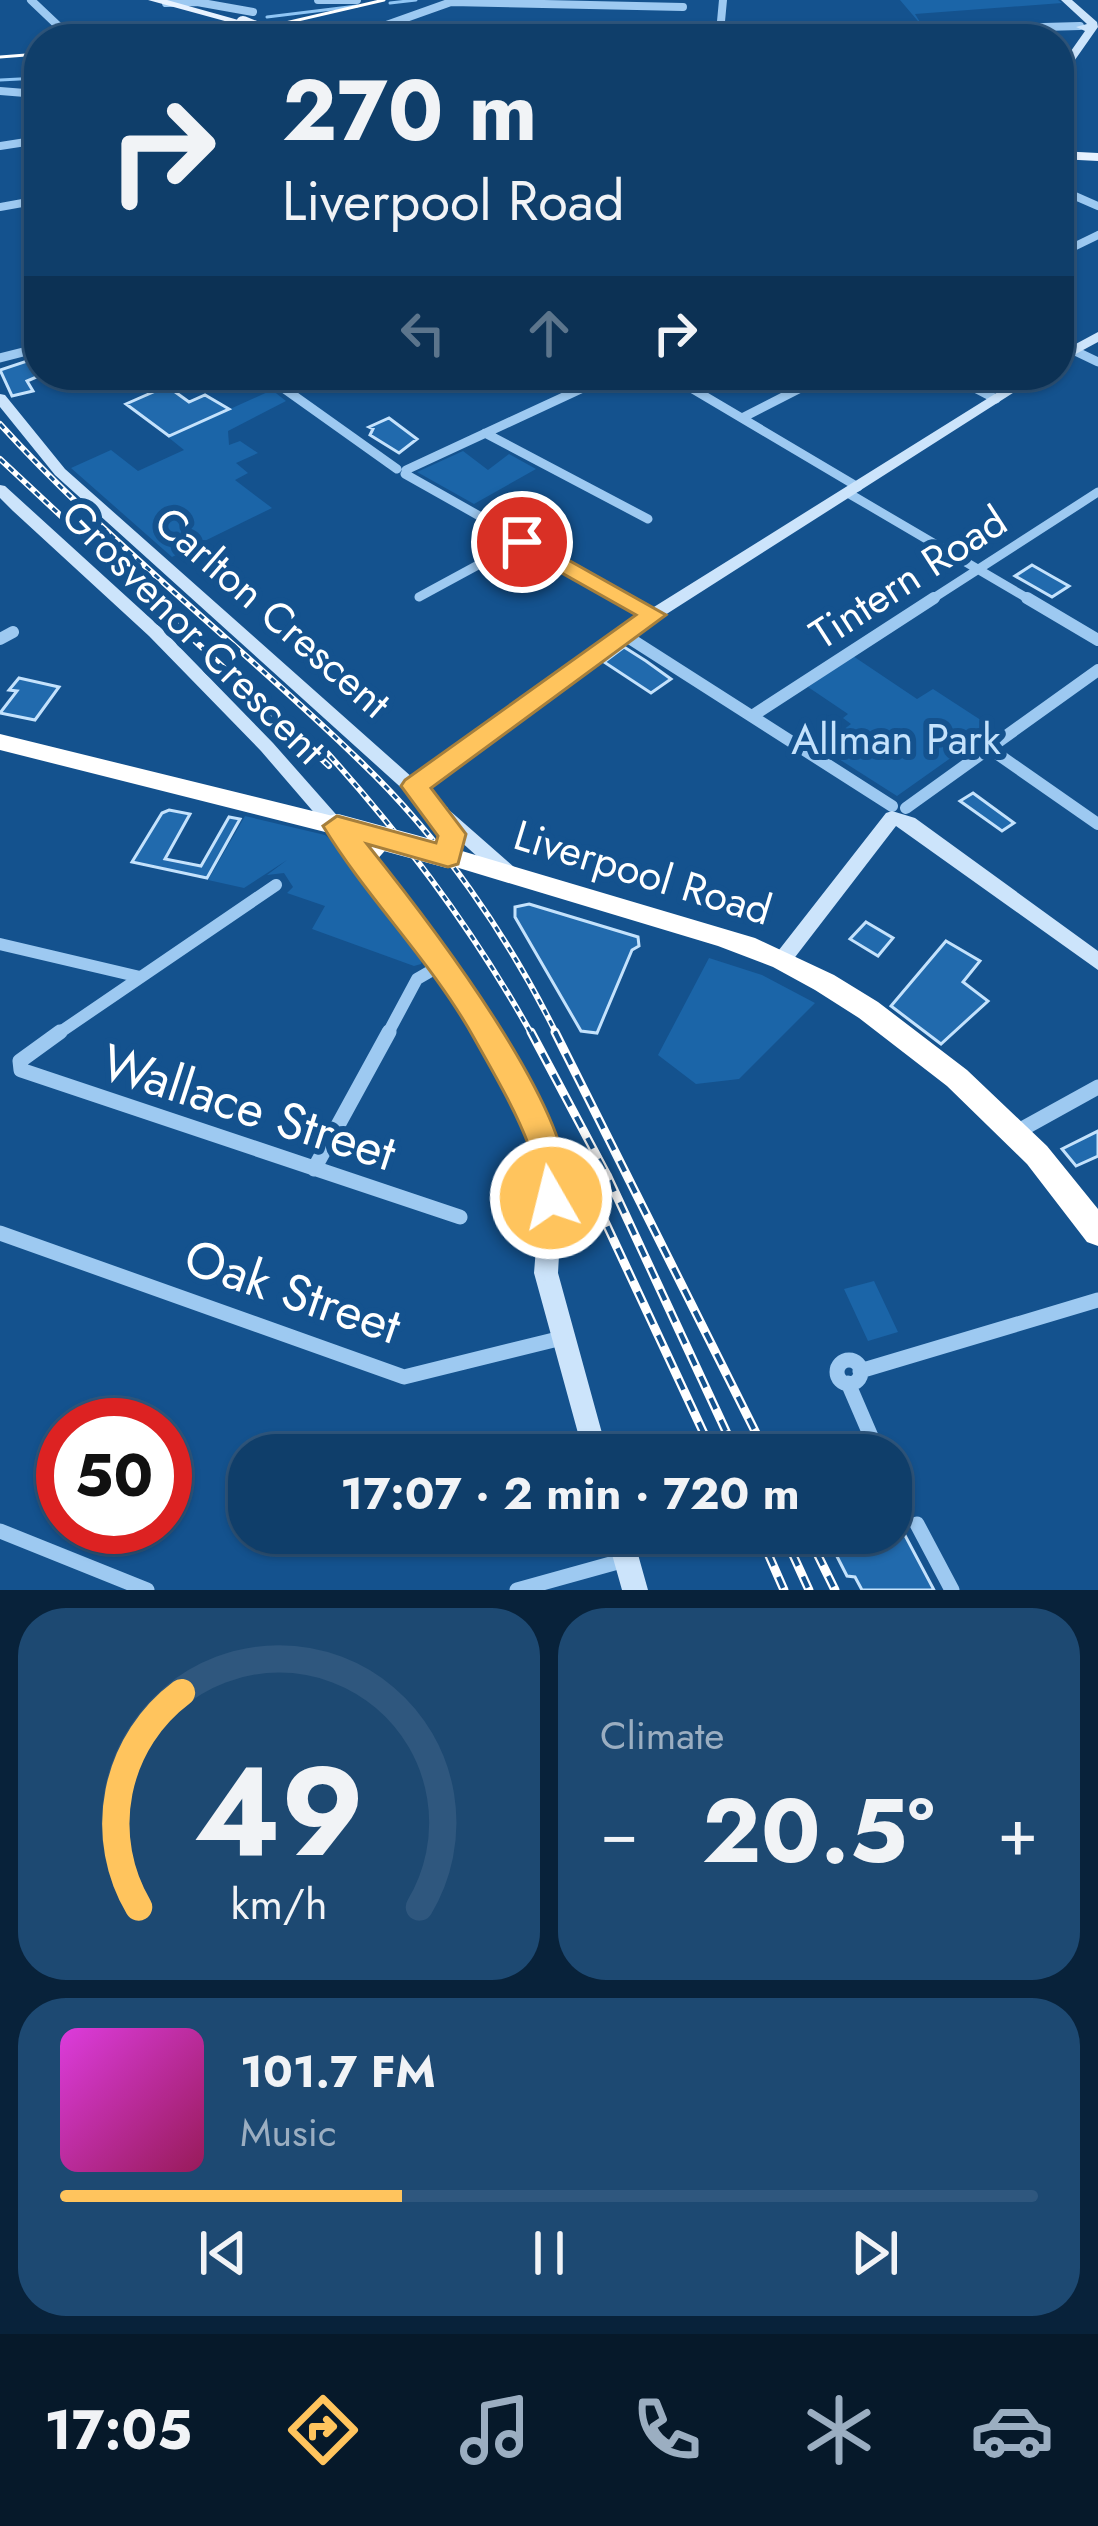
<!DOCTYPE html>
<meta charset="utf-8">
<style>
:root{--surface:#0f3e6a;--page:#1d4972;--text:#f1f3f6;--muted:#9baec1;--line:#2f577e;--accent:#ffc45d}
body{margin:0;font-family:Jost,sans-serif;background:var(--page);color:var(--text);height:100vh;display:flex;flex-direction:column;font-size:45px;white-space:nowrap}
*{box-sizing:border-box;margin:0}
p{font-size:39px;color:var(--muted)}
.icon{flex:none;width:66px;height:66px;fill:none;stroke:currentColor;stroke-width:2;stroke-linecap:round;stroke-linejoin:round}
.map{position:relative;height:1590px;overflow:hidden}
.sheet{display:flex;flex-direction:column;gap:18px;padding:18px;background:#08223a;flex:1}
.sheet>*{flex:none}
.hud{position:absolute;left:24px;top:24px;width:1050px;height:366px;border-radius:48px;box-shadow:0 3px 9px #0004,0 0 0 3px var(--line);background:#0f3e6a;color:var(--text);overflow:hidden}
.speed{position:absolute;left:36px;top:1398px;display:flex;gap:24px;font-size:60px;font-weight:700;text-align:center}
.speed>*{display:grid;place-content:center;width:156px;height:156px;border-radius:50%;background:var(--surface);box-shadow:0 3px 9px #0004,0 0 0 3px var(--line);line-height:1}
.speed .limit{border:18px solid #d22;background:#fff;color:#111}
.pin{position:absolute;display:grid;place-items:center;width:102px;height:102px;color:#fff;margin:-51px;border:6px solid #fff;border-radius:50%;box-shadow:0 3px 12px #0007}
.me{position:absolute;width:132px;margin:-66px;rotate:352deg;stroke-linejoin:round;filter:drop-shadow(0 0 9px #0008)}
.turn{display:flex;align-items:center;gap:42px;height:252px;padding:0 60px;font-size:54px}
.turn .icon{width:156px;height:156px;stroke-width:2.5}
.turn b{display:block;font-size:84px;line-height:102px}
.lanes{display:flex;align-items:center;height:114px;padding:0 60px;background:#0003;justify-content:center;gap:60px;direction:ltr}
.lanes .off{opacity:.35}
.big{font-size:90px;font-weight:700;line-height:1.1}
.sheet .card{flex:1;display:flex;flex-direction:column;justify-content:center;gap:18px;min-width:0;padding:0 42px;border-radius:48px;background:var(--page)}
.sheet .dial{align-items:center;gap:0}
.dial svg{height:312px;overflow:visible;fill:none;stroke:var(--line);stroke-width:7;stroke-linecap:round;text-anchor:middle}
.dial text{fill:var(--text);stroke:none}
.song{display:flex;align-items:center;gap:36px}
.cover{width:144px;height:144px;border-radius:18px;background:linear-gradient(135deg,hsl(300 70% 55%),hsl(330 70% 35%))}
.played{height:12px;border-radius:6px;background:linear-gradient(90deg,var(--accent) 35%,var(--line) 35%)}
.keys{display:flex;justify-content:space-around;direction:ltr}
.heat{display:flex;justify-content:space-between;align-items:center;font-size:66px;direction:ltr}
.sheet .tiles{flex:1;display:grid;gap:18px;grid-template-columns:1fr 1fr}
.card:last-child{grid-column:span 2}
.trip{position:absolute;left:228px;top:1434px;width:684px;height:120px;border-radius:48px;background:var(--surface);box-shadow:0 3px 9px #0004,0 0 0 3px var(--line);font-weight:700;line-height:120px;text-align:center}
.tab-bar{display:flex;height:192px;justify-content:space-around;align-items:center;background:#06192a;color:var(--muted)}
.tab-bar .icon{width:84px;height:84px}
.tab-bar .on{color:var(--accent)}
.tab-bar b{font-size:54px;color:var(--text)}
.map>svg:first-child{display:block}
</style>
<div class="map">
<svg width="1098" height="1590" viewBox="0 0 1098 1590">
<rect width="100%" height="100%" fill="#14528e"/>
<path fill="#1b65a8" d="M900,0H1058L1062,3L915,14L923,27Z
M272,390L286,401L228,431L229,445L240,441L258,453L236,463L248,473L235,480L272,508L172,557L71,468L111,450L138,471L184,450L168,437Z
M463,451L488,470L509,454L536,469L474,504L417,472Z
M853,656L917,699L933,689L993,728L897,796L820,747L851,724L843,718L848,714L808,687Z
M245,816L325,835L347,854L423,958L421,964L414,966L312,929L325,906L287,893L293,887L284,873L267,875L287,860L244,888L208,880Z
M709,958L762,975L815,1003L739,1079L696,1084L658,1055Z
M874,1281L898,1332L868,1341L844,1289Z"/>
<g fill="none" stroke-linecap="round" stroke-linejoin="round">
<path stroke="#8fc5f4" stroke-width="3" d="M390,3L416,0
M267,17L357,6
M155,39L217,25
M0,80L39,78"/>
</g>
<path fill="#216aad" stroke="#c4e2fc" stroke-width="3" d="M39,357V376L27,381L33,391L12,396L0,370Z
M167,386L189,402L205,395L229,409L169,436L126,404Z
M389,418L417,439L399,453L370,435L373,429L369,427Z
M1032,565L1053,577L1069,586L1052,597L1015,576Z
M624,647L646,661L671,679L651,693L604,662Z
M19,678L59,687L35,720L0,713L17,691L9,690Z
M973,793L1014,823L1002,831L960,801Z
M169,810L190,814L165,859L201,866L229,817L240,819L207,878L132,862L162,813Z
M529,904L638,937L639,946L632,950L597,1033L581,1031L515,917V907Z
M866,922L893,938L878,956L850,939Z
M946,941L980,961L963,982L988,1001L941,1044L891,1006Z
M1098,1131V1156L1076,1166L1062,1149Z
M891,1509L934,1590H862L855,1577L847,1576L825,1533H891Z"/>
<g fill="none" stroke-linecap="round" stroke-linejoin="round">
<path stroke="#9dc9f1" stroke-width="8" d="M31,0L71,38
M318,0H357
M166,3L197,2L253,12
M720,32L723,0
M347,39L451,2L683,7
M478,39L512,26L793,34L1080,26
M0,91L25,93L39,103
M0,146L39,140
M1059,167L1070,156
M1059,189L1098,206
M0,207L39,200
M1059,254L1098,235"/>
<path stroke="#9dc9f1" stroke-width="9" d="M1073,350L1098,362
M0,358L39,348
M265,375L397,469
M669,375L858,487
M950,375L996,399
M404,382L419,375
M742,418L826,375
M485,433L648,519
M406,470L611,375
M405,474L630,601
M848,493L1032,601
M419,597L522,541
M929,601L1098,492"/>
<path stroke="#9dc9f1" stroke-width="12" d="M624,598L654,615
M1027,598L1098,640
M623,634L892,806
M0,639L13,632
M752,716L934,598
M989,748L1098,824
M906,808L1098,670
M0,944L140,977
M56,1035L276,885
M387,1035L417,979L443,964"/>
<path stroke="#9dc9f1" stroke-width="15" d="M60,1032L20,1061L21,1070L460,1217
M1015,1133L1098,1087
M314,1169L389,1032
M0,1233L404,1377L562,1338
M837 1372a12 12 0 1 1 24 0a12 12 0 1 1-24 0Z
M860,1371L1098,1300
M848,1383L879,1455
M917,1524L952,1590
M0,1531L147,1590
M517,1590L625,1560"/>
<path fill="#cce4fb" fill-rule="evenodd" d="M1061,0H1072L1097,22L1098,27L1063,77L1059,78V68L1085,31L1076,27L1087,24Z
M1098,332V342L1059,363V353Z
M1025,375H1041L629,638L424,788L514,867L516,872L514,877H500L55,475L0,407V394L5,395L65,469L413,778L617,630Z
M0,485L5,486L161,628L273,743L386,871L438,939L485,1008L525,1079L560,1156L563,1185L558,1273L608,1455H584L534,1273L541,1185L538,1156L509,1088L471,1020L424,950L373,881L261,751L149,636L13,511L0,498Z
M892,811L915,818L1098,951V970L896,826L789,965H775L772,960L775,955L886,813Z
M606,1533H632L648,1590H622Z"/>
<path fill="#e7f2ff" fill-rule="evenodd" d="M148,0H167L249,23L243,26Z
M1059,151L1098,153V161L1059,159Z"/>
<path fill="#fff" fill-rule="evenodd" d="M0,734L337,817L349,826L337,835L0,750Z
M438,804L447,807L466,840L462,851L755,938L834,975L878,1002L967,1070L1047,1146L1098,1209V1246L1087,1242L1027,1164L947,1086L859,1018L815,990L773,967L718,946L439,862L436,856L442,840L426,813Z
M378,836L387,839L390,845L374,863H356L353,857L369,839Z"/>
<path stroke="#fff" stroke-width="3" d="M216,39L384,0
M0,57L39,54"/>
<defs>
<path id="rail-far1" d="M0,424C111,546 242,646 360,761C440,837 508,936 557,1035
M0,459L329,766
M322,747C403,836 473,929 532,1035"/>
<path id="rail" d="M531,1032L607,1175L737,1455
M555,1032L767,1455
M587,1183L714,1455
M759,1533L784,1590
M783,1533L809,1590
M807,1533L835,1590"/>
</defs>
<use href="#rail-far1" stroke="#fff" stroke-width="6"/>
<use href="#rail" stroke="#fff" stroke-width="9"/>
<use href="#rail-far1" stroke="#14528e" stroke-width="3" stroke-dasharray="6" stroke-linecap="butt"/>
<use href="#rail" stroke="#14528e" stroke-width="4.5" stroke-dasharray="12" stroke-linecap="butt"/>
<path stroke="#e7f2ff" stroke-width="14" d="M243,23L273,35"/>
<path stroke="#fff" stroke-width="24" d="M337,826L448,856"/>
</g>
<path fill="#ffc45d" stroke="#a67f3c" stroke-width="3" d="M522,534L666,615L431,788L466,834L458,864L448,867L367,844C416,905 598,1135 563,1209L551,1213L539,1209C530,1189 537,1167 529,1146C515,1109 493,1072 474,1038C432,962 368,900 323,826L337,816L436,843L438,836L401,786L405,780L636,615L514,546L510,542Z"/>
<g text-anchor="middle" stroke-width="12" stroke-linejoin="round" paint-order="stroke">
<g font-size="42" fill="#fff" stroke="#14528e">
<text transform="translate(908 577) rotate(-33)" y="15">Tintern Road</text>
<text transform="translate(273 612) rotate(41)" y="15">Carlton Crescent</text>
<text transform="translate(194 632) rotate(45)" y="15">Grosvenor Crescent</text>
<text transform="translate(643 872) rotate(17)" y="15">Liverpool Road</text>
</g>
<g font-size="42" fill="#c4e2fc" stroke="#14528e">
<text x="896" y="754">Allman Park</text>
</g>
<g font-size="51" fill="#fff" stroke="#14528e">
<text transform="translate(249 1107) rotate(18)" y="18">Wallace Street</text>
<text transform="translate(293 1291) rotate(19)" y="18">Oak Street</text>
</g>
</g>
</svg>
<div class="speed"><div class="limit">50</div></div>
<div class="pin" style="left:522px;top:542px;background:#d93025"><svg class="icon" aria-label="arrive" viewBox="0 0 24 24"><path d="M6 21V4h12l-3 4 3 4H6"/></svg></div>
<svg class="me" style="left:551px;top:1198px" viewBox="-20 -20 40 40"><circle r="17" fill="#ffc45d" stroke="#fff" stroke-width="3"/><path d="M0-11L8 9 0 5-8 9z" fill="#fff"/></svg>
<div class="trip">17:07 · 2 min · 720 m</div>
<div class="hud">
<div class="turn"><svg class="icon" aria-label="right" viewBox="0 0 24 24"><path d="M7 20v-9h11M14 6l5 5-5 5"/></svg><div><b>270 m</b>Liverpool Road</div></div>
<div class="lanes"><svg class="icon off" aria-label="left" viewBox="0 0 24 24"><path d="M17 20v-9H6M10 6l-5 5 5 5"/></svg><svg class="icon off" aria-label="ahead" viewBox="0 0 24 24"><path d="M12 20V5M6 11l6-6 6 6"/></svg><svg class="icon" aria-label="right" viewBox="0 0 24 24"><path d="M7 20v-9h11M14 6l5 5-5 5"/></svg></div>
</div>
</div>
<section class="sheet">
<div class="tiles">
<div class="card dial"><svg viewBox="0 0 100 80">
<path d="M14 69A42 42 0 1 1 86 69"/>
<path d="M14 69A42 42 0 0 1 25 14" stroke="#ffc45d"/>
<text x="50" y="56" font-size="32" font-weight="700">49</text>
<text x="50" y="72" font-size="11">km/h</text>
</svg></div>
<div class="card"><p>Climate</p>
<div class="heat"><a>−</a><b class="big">20.5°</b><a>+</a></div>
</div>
<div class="card">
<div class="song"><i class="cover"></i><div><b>101.7 FM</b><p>Music</p></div></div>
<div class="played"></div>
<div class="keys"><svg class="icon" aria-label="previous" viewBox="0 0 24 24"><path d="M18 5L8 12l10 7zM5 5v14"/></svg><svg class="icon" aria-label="pause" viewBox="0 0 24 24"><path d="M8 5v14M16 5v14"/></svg><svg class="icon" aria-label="next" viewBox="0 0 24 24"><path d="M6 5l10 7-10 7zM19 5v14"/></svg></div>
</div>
</div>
</section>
<nav class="tab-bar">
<b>17:05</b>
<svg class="icon on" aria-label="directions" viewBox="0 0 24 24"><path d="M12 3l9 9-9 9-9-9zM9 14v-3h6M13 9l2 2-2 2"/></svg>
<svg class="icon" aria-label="music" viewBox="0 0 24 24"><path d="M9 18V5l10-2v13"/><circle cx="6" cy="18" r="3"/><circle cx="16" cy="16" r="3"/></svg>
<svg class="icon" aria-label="phone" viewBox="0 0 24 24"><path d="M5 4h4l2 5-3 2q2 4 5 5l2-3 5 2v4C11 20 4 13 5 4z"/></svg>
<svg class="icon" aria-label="climate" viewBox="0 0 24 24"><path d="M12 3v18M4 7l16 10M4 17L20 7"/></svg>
<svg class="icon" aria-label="car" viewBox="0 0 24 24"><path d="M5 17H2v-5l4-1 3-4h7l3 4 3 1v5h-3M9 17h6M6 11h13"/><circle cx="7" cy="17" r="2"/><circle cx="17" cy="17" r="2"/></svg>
</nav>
